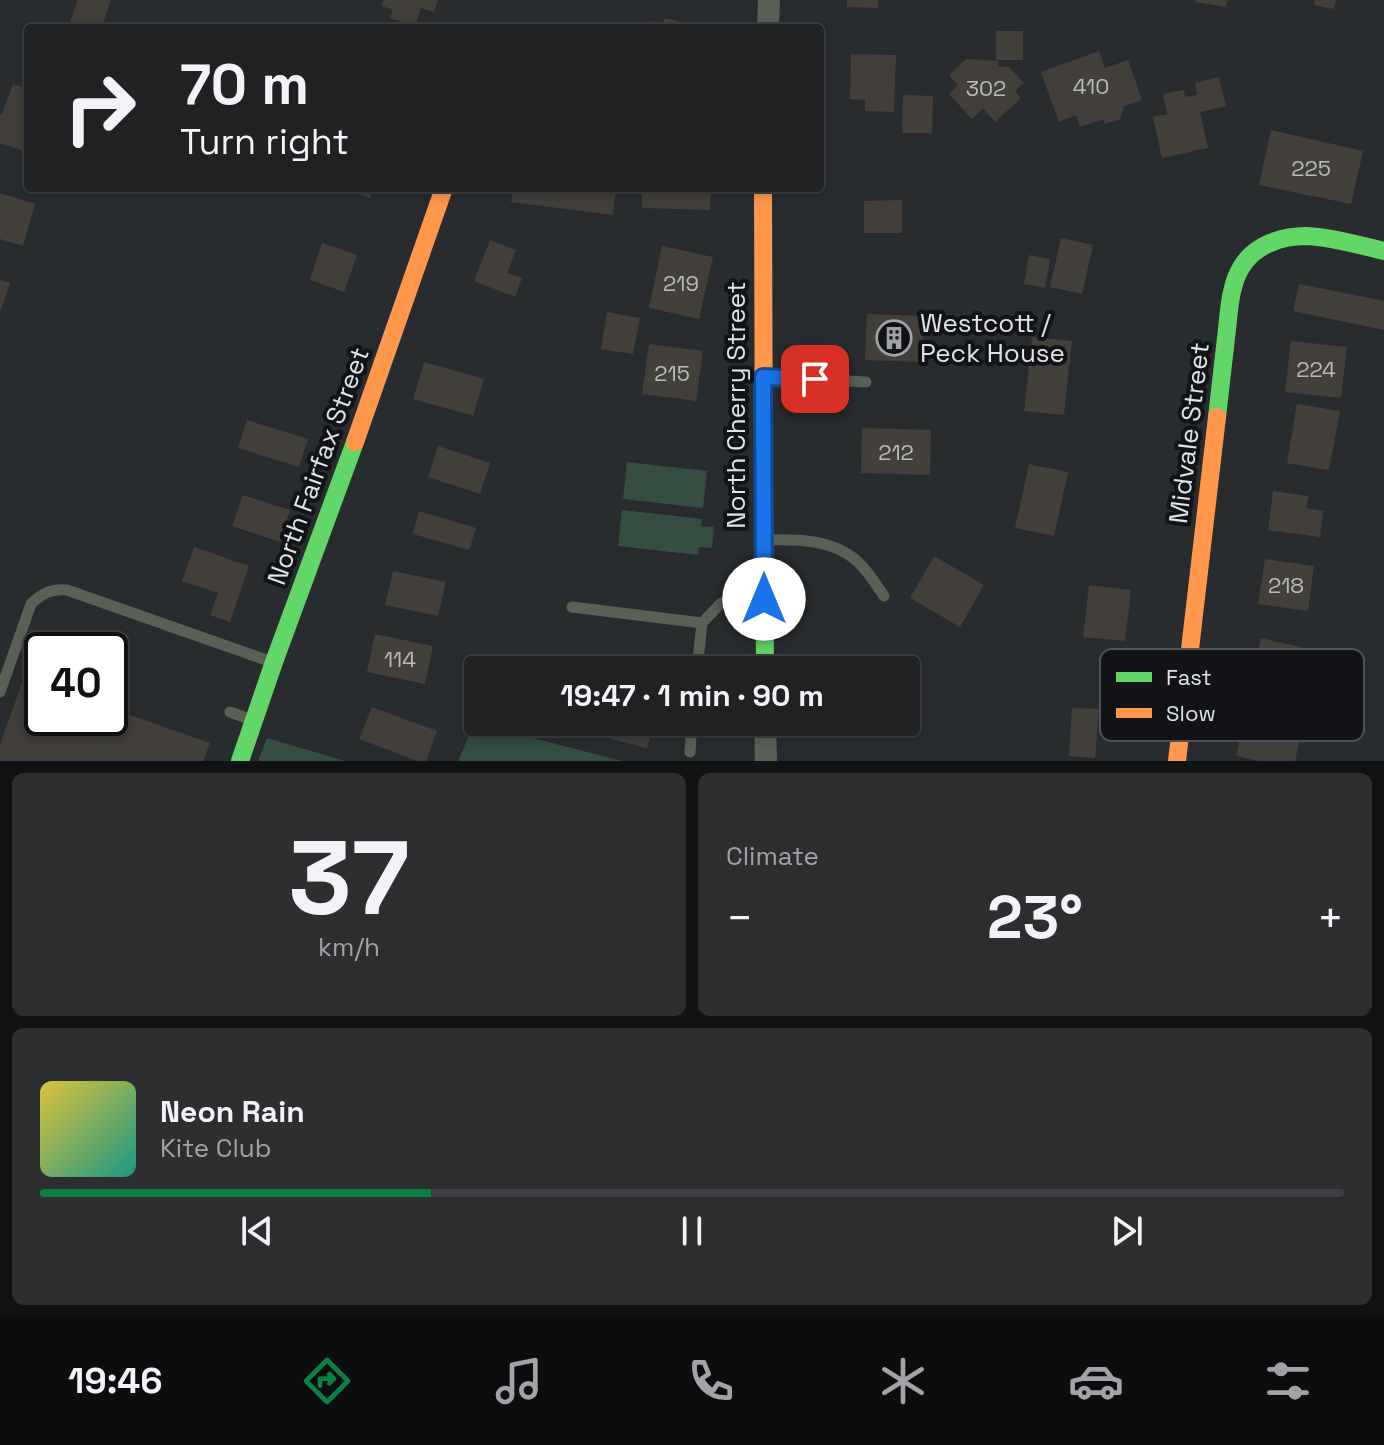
<!DOCTYPE html>
<meta charset="utf-8">
<style>
:root{--surface:#1f2123;--page:#2c2e30;--text:#f1f3f6;--muted:#a1a3a6;--line:#3c3e41;--accent:#0b8043}
body{margin:0;font-family:"Space Grotesk",sans-serif;background:var(--page);color:var(--text);height:100vh;display:flex;flex-direction:column;font-size:30px;white-space:nowrap}
*{box-sizing:border-box;margin:0}
p{font-size:26px;color:var(--muted)}
.icon{flex:none;width:44px;height:44px;fill:none;stroke:currentColor;stroke-width:2;stroke-linecap:round;stroke-linejoin:round}
.map{position:relative;height:761px;overflow:hidden}
.panel{display:flex;flex-direction:column;gap:12px;padding:12px;background:#111213;flex:1}
.panel>*{flex:none}
.top-card{position:absolute;left:24px;top:24px;width:800px;height:168px;border-radius:8px;box-shadow:0 4px 12px #0003,0 0 0 2px var(--line);background:#1f2123;color:var(--text);overflow:hidden}
.speed{position:absolute;left:24px;top:632px;display:flex;gap:16px;font-size:40px;font-weight:700;text-align:center}
.speed>*{display:grid;place-content:center;width:104px;height:104px;border-radius:50%;background:var(--surface);box-shadow:0 4px 12px #0003,0 0 0 2px var(--line);line-height:1}
.speed .limit{border:4px solid #111;border-radius:12px;background:#fff;color:#111}
.pin{position:absolute;display:grid;place-items:center;width:68px;height:68px;color:#fff;margin:-34px;border-radius:16px;box-shadow:0 4px 12px #0006}
.me{position:absolute;width:88px;margin:-44px;rotate:0deg;stroke-linejoin:round;filter:drop-shadow(0 0 6px #0008)}
.turn{display:flex;align-items:center;gap:28px;height:168px;padding:0 24px;font-size:36px}
.turn .icon{width:104px;height:104px;stroke-width:2.5}
.turn b{display:block;font-size:56px;line-height:68px}
.big{font-size:60px;font-weight:800;line-height:1.1}
.panel .tile{flex:1;display:flex;flex-direction:column;justify-content:center;gap:12px;min-width:0;padding:0 28px;border-radius:12px;background:var(--page)}
.panel .dial{align-items:center;gap:0}
.dial b{font-size:104px;line-height:1}
.song{display:flex;align-items:center;gap:24px}
.cover{width:96px;height:96px;border-radius:12px;background:linear-gradient(135deg,hsl(50 70% 55%),hsl(170 70% 35%))}
.played{height:8px;border-radius:4px;background:linear-gradient(90deg,var(--accent) 30%,var(--line) 30%)}
.keys{display:flex;justify-content:space-around;direction:ltr}
.heat{display:flex;justify-content:space-between;align-items:center;font-size:44px;direction:ltr}
.panel .tiles{flex:1;display:grid;gap:12px;grid-template-columns:1fr 1fr}
.tile:last-child{grid-column:span 2}
.trip{position:absolute;left:464px;top:656px;width:456px;height:80px;border-radius:8px;background:var(--surface);box-shadow:0 4px 12px #0003,0 0 0 2px var(--line);font-weight:800;line-height:80px;text-align:center}
.menu{display:flex;height:128px;justify-content:space-around;align-items:center;background:#0c0d0e;color:var(--muted)}
.menu .icon{width:56px;height:56px}
.menu .active{color:var(--accent)}
.menu b{font-size:36px;color:var(--text)}
.map>svg:first-child{display:block}
</style>
<div class="map">
<svg width="1384" height="761" viewBox="0 0 1384 761">
<rect width="100%" height="100%" fill="#292c2f"/>
<path fill="#344e42" d="M627,462L707,471L703,508L623,499Z
M622,510L702,519L701,526L714,527L712,548L699,547L698,555L618,546Z
M475,723L622,761H458Z
M267,738L345,761H258Z"/>
<path fill="#43403c" d="M78,0H111L101,28H68Z
M383,0H438L434,12L421,8L415,26L390,18L393,10L382,6Z
M847,0H878V8L847,7Z
M1195,0H1228L1226,7L1195,2Z
M1315,0H1336L1334,9L1314,5Z
M665,18L687,24L686,28H649L652,21L663,24Z
M996,31H1023V60H996Z
M1099,51L1105,68L1128,60L1142,100L1124,106L1120,119L1105,124L1103,119L1080,127L1076,115L1059,122L1041,72Z
M851,54L896,55L894,112L865,111V100L850,99Z
M966,59L999,61L998,66L1009,67L1024,83L1015,91L1021,98L995,122L983,108L972,119L949,94L958,85L949,75Z
M1219,77L1226,106L1200,112L1208,148L1162,158L1153,117L1167,114L1163,94L1184,90L1185,97L1197,95L1195,83Z
M13,84L28,89V152L0,143V114H2Z
M903,95L933,96L932,133H902Z
M1271,130L1363,151L1351,204L1259,185Z
M340,188H373L370,198Z
M513,188L616,189L613,215L511,202Z
M642,188H711L710,210L642,208Z
M0,193L35,204L23,246L0,239Z
M902,200V233H864V201Z
M1061,238L1093,245L1082,294L1050,287Z
M490,240L516,250L507,273L522,278L515,297L474,281Z
M322,243L357,255L344,292L310,280Z
M662,246L713,257L699,319L649,308Z
M1029,255L1050,259L1045,288L1024,284Z
M0,280L10,283L1,310H0Z
M1299,284L1384,301V330L1293,311Z
M607,312L640,318L633,354L601,349Z
M867,314L924,316L922,362L865,360Z
M1032,337L1072,341L1064,415L1024,411Z
M1291,341L1347,347L1341,398L1285,392Z
M649,344L703,351L696,401L642,394Z
M424,362L484,379L473,416L413,399Z
M1297,404L1340,411L1329,470L1287,463Z
M247,420L308,439L299,467L238,448Z
M862,428L931,430L930,475L861,473Z
M438,446L490,463L480,494L428,477Z
M1029,464L1068,472L1054,536L1015,528Z
M1273,491L1308,496L1306,508L1323,511L1320,537L1268,530Z
M243,495L290,510L280,542L232,526Z
M419,511L476,528L469,550L413,534Z
M194,547L249,566L230,622L210,615L218,593L182,581Z
M934,556L984,585L960,627L910,598Z
M1265,559L1314,566L1308,611L1258,604Z
M393,571L446,582L438,616L385,605Z
M1089,585L1131,590L1125,641L1083,637Z
M375,634L433,646L425,684L367,672Z
M1261,638L1301,647L1292,688L1252,679Z
M24,677L42,684V718H110V708L210,743L203,761H0V745Z
M1247,706L1304,718L1295,761H1259L1236,756Z
M372,707L437,731L426,761H418L359,739Z
M1072,708L1099,709L1095,758L1069,756Z
M575,722H654L647,748L573,729Z"/>
<g fill="none" stroke-linecap="round" stroke-linejoin="round">
<path stroke="#5b6057" stroke-width="11" d="M767,377L866,382
M765,540C796,539 832,539 857,561C868,571 876,584 884,596
M572,607L702,623L721,603L762,600
M697,670L702,623
M0,692L31,604C42,593 51,589 67,590L272,662
M230,712L252,720
M690,752L692,722"/>
<path stroke="#5b6057" stroke-width="22" d="M768,28L769,0
M765,722L766,761"/>
<path stroke="#63d668" stroke-width="18" d="M1217,417C1220,391 1223,364 1226,338C1229,315 1229,286 1242,266C1255,245 1282,236 1306,236C1332,237 1358,245 1384,251
M764,496L765,670
M240,761L274,662L355,442"/>
<path stroke="#ff974d" stroke-width="18" d="M763,188L764,496
M355,442L444,188
M1177,761L1217,417"/>
</g>
<g fill="none" stroke-linecap="round" stroke-linejoin="round">
<defs>
<path id="route" d="M764,599L763,377L815,379"/>
</defs>
<use href="#route" stroke="#114b97" stroke-width="20"/>
<use href="#route" stroke="#1a73e8" stroke-width="14"/>
</g>
<defs>
<symbol id="building-ring" viewBox="-11 -11 22 22"><circle r="9.5" fill="#111316" stroke="#9fa2a7" stroke-width="1.5"/><path d="M-4-6H4V6H1V3H-1V6H-4ZM-2.5-4.3h1.7v1.8h-1.7ZM.8-4.3h1.7v1.8H.8ZM-2.5-1h1.7V.8h-1.7ZM.8-1h1.7V.8H.8Z" fill="#9fa2a7"/></symbol>
</defs>
<g fill-rule="evenodd">
<use href="#building-ring" x="874" y="318" width="40" height="40"/>
</g>
<g text-anchor="middle" stroke-width="8" stroke-linejoin="round" paint-order="stroke">
<g font-size="22" fill="#b8babc">
<text x="1091" y="94">410</text>
<text x="986" y="96">302</text>
<text x="1311" y="176">225</text>
<text x="681" y="291">219</text>
<text x="1316" y="377">224</text>
<text x="672" y="381">215</text>
<text x="896" y="460">212</text>
<text x="1286" y="593">218</text>
<text x="400" y="667">114</text>
</g>
<g font-size="26" fill="#dfe2e7" stroke="#111316" text-anchor="start">
<text x="920" y="332">Westcott /<tspan x="920" dy="30">Peck House</tspan></text>
</g>
<g font-size="26" fill="#dfe2e7" stroke="#111316">
<text transform="translate(736 405) rotate(-90)" y="9">North Cherry Street</text>
<text transform="translate(1189 433) rotate(-83)" y="9">Midvale Street</text>
<text transform="translate(318 466) rotate(-70)" y="9">North Fairfax Street</text>
</g>
</g>
<rect x="1100" y="649" width="264" height="92" rx="12" fill="#111316" stroke="#4f5155" stroke-width="2"/>
<rect x="1116" y="672" width="36" height="10" fill="#63d668"/>
<rect x="1116" y="708" width="36" height="10" fill="#ff974d"/>
<g font-size="22" fill="#dfe2e7">
<text x="1166" y="685">Fast</text>
<text x="1166" y="721">Slow</text>
</g>
</svg>
<div class="speed"><div class="limit">40</div></div>
<div class="pin" style="left:815px;top:379px;background:#d93025"><svg class="icon" aria-label="arrive" viewBox="0 0 24 24"><path d="M6 21V4h12l-3 4 3 4H6"/></svg></div>
<svg class="me" style="left:764px;top:599px" viewBox="-20 -20 40 40"><circle r="19" fill="#fff"/><path d="M0-13L10 11 0 6-10 11z" fill="#1a73e8"/></svg>
<div class="trip">19:47 · 1 min · 90 m</div>
<div class="top-card">
<div class="turn"><svg class="icon" aria-label="right" viewBox="0 0 24 24"><path d="M7 20v-9h11M14 6l5 5-5 5"/></svg><div><b>70 m</b>Turn right</div></div>
</div>
</div>
<section class="panel">
<div class="tiles">
<div class="tile dial"><b>37</b><p>km/h</p></div>
<div class="tile"><p>Climate</p>
<div class="heat"><a>−</a><b class="big">23°</b><a>+</a></div>
</div>
<div class="tile">
<div class="song"><i class="cover"></i><div><b>Neon Rain</b><p>Kite Club</p></div></div>
<div class="played"></div>
<div class="keys"><svg class="icon" aria-label="previous" viewBox="0 0 24 24"><path d="M18 5L8 12l10 7zM5 5v14"/></svg><svg class="icon" aria-label="pause" viewBox="0 0 24 24"><path d="M8 5v14M16 5v14"/></svg><svg class="icon" aria-label="next" viewBox="0 0 24 24"><path d="M6 5l10 7-10 7zM19 5v14"/></svg></div>
</div>
</div>
</section>
<nav class="menu">
<b>19:46</b>
<svg class="icon active" aria-label="directions" viewBox="0 0 24 24"><path d="M12 3l9 9-9 9-9-9zM9 14v-3h6M13 9l2 2-2 2"/></svg>
<svg class="icon" aria-label="music" viewBox="0 0 24 24"><path d="M9 18V5l10-2v13"/><circle cx="6" cy="18" r="3"/><circle cx="16" cy="16" r="3"/></svg>
<svg class="icon" aria-label="phone" viewBox="0 0 24 24"><path d="M5 4h4l2 5-3 2q2 4 5 5l2-3 5 2v4C11 20 4 13 5 4z"/></svg>
<svg class="icon" aria-label="climate" viewBox="0 0 24 24"><path d="M12 3v18M4 7l16 10M4 17L20 7"/></svg>
<svg class="icon" aria-label="car" viewBox="0 0 24 24"><path d="M5 17H2v-5l4-1 3-4h7l3 4 3 1v5h-3M9 17h6M6 11h13"/><circle cx="7" cy="17" r="2"/><circle cx="17" cy="17" r="2"/></svg>
<svg class="icon" aria-label="filters" viewBox="0 0 24 24"><path d="M4 7h16M4 17h16"/><circle cx="9" cy="7" r="2"/><circle cx="15" cy="17" r="2"/></svg>
</nav>
